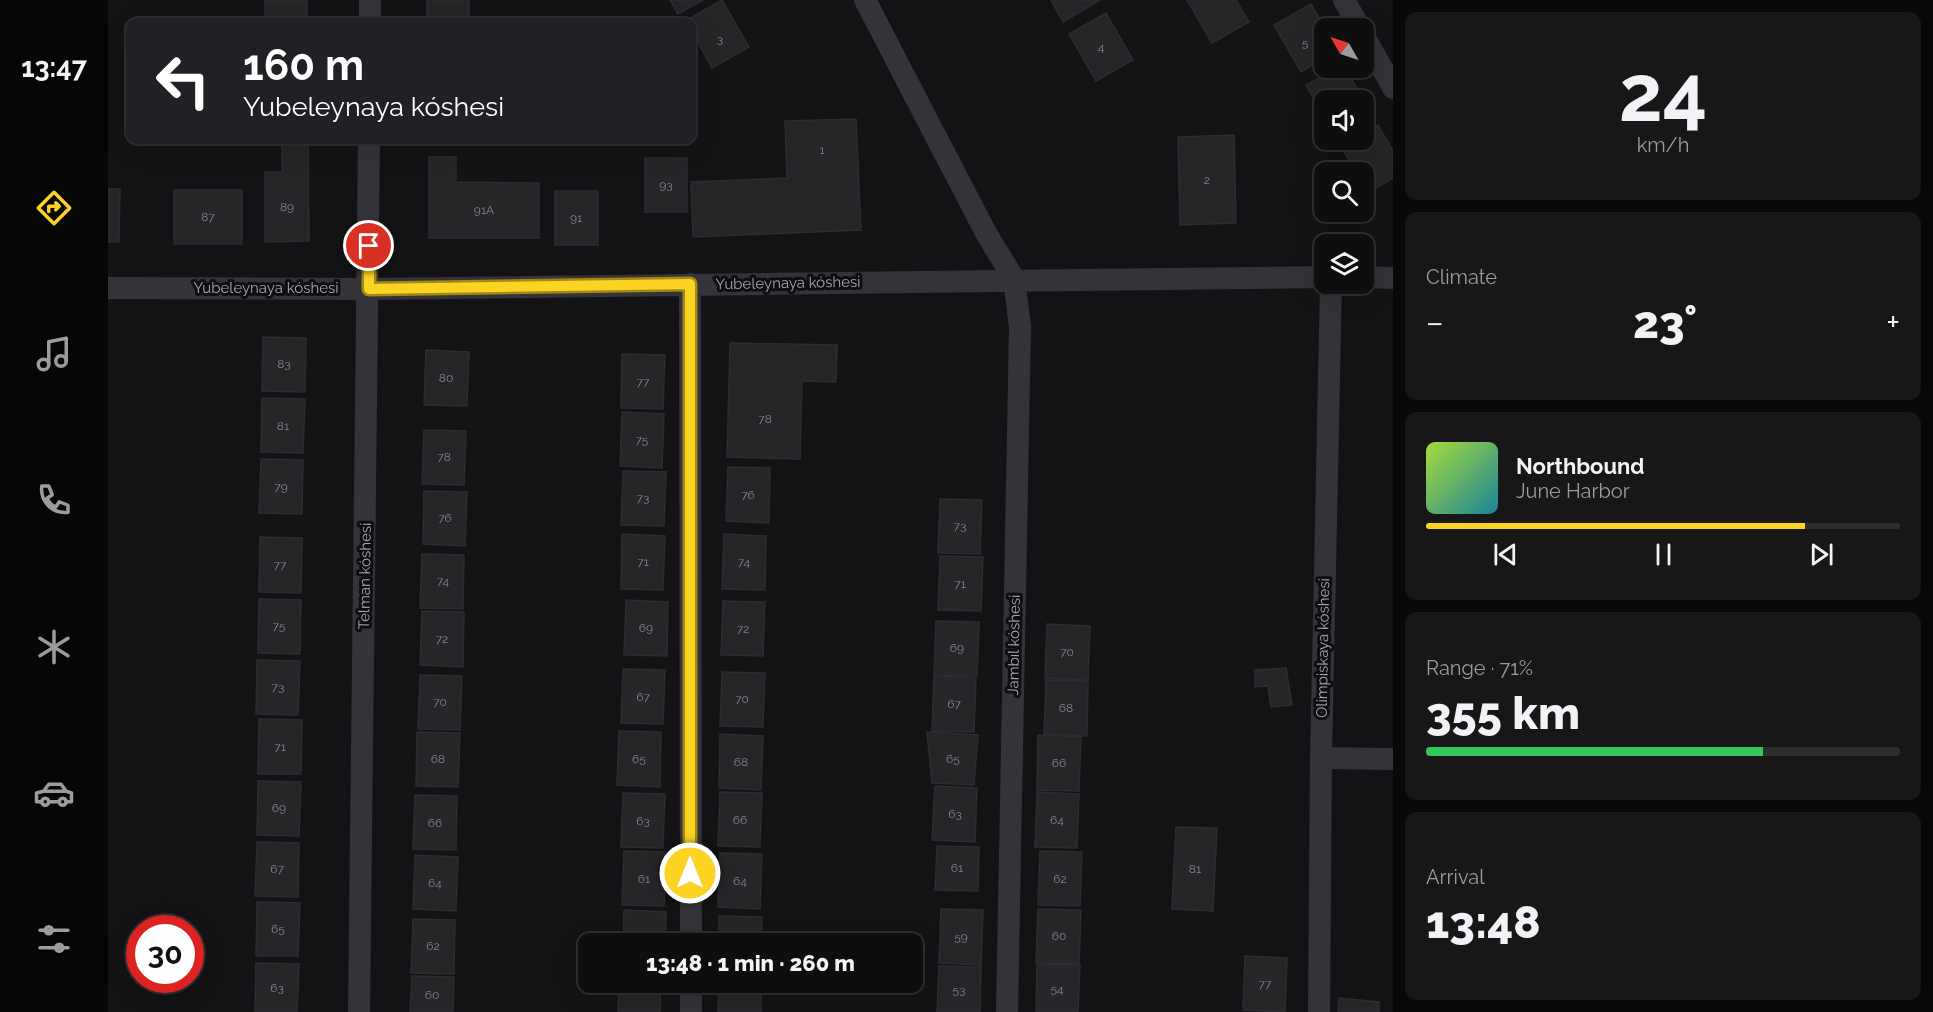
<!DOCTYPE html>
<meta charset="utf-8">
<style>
:root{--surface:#0e0e0f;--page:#171718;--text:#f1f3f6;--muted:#9b9c9e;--line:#2e2e2f;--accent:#fcd322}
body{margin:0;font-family:Raleway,sans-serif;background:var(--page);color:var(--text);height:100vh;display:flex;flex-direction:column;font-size:22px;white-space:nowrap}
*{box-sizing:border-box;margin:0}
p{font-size:20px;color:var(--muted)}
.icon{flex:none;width:33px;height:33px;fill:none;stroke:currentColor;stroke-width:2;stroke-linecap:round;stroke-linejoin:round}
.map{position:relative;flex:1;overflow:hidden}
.drawer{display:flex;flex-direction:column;gap:12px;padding:12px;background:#080808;width:540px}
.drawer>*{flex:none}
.banner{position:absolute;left:18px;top:18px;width:570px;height:126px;border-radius:12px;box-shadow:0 6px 24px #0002,0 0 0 2px var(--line);background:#202124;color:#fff;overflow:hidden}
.needle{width:39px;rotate:309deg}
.tools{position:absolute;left:1206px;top:18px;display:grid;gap:12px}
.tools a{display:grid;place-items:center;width:60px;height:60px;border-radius:12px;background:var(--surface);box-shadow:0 6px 24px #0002,0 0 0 2px var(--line);font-size:30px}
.speed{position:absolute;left:18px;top:915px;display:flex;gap:12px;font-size:30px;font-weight:700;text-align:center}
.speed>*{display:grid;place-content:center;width:78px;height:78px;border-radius:50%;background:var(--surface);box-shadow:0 6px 24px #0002,0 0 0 2px var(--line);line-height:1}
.speed .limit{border:9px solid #d22;background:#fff;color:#111}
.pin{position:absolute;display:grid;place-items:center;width:51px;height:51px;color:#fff;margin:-26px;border:3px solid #fff;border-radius:50%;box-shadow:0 2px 6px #0007}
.me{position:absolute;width:66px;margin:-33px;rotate:0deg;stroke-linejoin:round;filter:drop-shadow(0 0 4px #0008)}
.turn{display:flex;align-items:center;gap:21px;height:126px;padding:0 18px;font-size:27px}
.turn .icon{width:78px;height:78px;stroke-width:2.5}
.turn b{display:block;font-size:42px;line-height:51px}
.big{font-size:45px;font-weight:800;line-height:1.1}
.drawer .widget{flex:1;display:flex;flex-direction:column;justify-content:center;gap:9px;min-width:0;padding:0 21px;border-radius:12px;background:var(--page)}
.drawer .dial{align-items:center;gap:0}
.dial b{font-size:78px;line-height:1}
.song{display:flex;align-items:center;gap:18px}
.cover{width:72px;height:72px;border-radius:9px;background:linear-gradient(135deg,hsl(80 70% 55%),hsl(190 70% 35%))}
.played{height:6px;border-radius:3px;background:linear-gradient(90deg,var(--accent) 80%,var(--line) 80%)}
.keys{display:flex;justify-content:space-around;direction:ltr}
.heat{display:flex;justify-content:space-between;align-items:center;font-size:33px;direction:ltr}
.charge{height:9px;border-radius:4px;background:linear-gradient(90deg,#34c759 71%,var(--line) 0)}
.trip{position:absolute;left:470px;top:933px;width:345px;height:60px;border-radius:12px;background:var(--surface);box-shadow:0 6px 24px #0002,0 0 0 2px var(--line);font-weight:800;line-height:60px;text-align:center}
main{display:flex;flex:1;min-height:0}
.tabs{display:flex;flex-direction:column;width:108px;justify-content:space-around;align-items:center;background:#060606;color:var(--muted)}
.tabs .icon{width:42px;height:42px}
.tabs .current{color:var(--accent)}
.tabs b{font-size:27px;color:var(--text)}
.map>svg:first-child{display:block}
</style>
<main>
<nav class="tabs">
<b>13:47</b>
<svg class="icon current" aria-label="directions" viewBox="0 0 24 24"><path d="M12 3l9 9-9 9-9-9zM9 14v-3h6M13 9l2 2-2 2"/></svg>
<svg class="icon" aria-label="music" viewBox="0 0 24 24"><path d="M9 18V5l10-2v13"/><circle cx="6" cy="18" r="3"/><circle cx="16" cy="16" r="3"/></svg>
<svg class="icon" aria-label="phone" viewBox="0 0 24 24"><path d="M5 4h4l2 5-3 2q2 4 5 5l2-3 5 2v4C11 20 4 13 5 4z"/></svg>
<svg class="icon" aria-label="climate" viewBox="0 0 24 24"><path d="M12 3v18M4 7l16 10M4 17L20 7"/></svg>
<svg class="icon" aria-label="car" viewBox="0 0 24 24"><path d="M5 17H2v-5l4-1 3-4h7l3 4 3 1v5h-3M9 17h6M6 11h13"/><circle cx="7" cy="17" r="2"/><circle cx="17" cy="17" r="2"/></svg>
<svg class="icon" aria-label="filters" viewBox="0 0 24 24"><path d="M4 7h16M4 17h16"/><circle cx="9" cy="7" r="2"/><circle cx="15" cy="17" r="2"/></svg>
</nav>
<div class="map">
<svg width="1285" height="1012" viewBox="0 0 1285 1012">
<rect width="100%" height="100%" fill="#131214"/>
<path fill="#262528" stroke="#2d2c30" stroke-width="1.5" d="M157,0H199V19L157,20Z
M319,0H361V22H319Z
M562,0H595L570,14Z
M614,0L641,47L604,68L584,32V22L577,21Z
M943,0H992L955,22Z
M1079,0H1128L1141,22L1104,43Z
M1203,4L1217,28L1216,58L1193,72L1166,25Z
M998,13L1025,60L988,81L961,34Z
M1229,68H1237L1262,111L1256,115V100H1216V118L1198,85Z
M748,119L753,230L585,237L583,182L679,178L677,121Z
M1270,125L1285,151V178L1260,193L1256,185V172H1248L1233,146L1244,140H1256V133Z
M1126,135L1128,223L1072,225L1070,137Z
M174,140H200L201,241L157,242V172H174Z
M321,157H348V182L431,183V238H321Z
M537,158H579V212H537Z
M0,189H12L11,242H0Z
M66,190H134V244H66Z
M447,191H490V245H447Z
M155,337L198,338L197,392L154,391Z
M622,343L729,345L728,382L694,381L692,459L619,457Z
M318,350L361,352L359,406L316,405Z
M514,354L557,355L555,409L513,408Z
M154,398L197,399L195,453L153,452Z
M514,412L556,414L554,468L512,466Z
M316,430L358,431L356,485L314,484Z
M153,459L195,460L194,514L151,513Z
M620,467L662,468L661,523L618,521Z
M515,471L558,472L556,526L513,525Z
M316,491L359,492L357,546L315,544Z
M832,499L874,500L872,554L830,553Z
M514,534L557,536L555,590L513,589Z
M616,534L658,536L657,590L614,589Z
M152,537L194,538L193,593L151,592Z
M314,554L356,555L355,609L312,608Z
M832,556L875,557L873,611L830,610Z
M151,599L193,600L192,654L150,653Z
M518,600L560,602L559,656L516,655Z
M615,601L657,602L655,656L613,655Z
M314,611L356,612L355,667L312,665Z
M828,621L871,622L869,676L826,675Z
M939,624L982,626L980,680L937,678Z
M149,660L192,661L190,715L148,714Z
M1178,668L1184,705L1163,707L1160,686L1147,687V670Z
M515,669L557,670L555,724L513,723Z
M614,672L657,673L655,727L612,726Z
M312,675L354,676L352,730L310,729Z
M826,676L868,678L866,732L824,731Z
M938,680L980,681L979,736L936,734Z
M151,719L194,720L193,774H150Z
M511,731L553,732L552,787L509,785Z
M309,732L352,733L350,787L308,786Z
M819,732L870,735L866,785L824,783Z
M612,734L655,736L653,790L611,788Z
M930,735L973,737L971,791L929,790Z
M150,781L193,782L191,836L149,835Z
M827,786L869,788L867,842L824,840Z
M612,792L654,793L652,847L610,846Z
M929,792L971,794L969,848L927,847Z
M515,793L557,794L555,848L513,847Z
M307,795L349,796L348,850L305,849Z
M1068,827L1109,828L1105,911L1064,909Z
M149,842L191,843L190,897L147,896Z
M829,846L871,847L870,891L827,890Z
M516,851L558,852L556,906L514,905Z
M932,851L974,852L972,906L930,905Z
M612,853L654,854L652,909L610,907Z
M307,855L350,857L348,911L305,909Z
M149,902L192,903L190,956H148Z
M833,909L875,910L873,965L831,963Z
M930,909L973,910L971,964L928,963Z
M516,910L558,912L557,944H515Z
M611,916L654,917L653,944H611Z
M305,919L347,920L346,974L303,973Z
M1137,956L1179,958L1177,1012L1135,1010Z
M148,963L191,964L189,1012H147Z
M929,964L972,965L970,1012H928Z
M831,966L873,967L872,1012H829Z
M304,976L346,977L345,1012H302Z
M511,982H553L552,1012H510Z
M611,983L653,984V1012H610Z
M1231,998L1271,1002V1012H1230Z"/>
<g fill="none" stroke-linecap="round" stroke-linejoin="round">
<path stroke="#333339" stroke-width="22" d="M757,0L878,233L906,279L912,327L899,1012
M1236,0L1252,28
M262,22V0
M1256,36L1285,88
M1256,277L1285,278
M582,284L583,944
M0,288L261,289L1216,277
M1213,758L1285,759
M583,982V1012
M251,1012L261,140
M1211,1012L1213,758L1223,284"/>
</g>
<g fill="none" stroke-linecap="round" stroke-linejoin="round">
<defs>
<path id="route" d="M261,246V289L582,284V873"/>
</defs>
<use href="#route" stroke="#a48916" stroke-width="15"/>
<use href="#route" stroke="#fcd322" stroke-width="10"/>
</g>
<g text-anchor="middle" stroke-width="6" stroke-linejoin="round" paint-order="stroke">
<g font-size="12" fill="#838592">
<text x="612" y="43">3</text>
<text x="1197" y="47">5</text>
<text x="993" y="51">4</text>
<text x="714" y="154">1</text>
<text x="1099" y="184">2</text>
<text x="558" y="189">93</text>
<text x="179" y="211">89</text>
<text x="376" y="214">91A</text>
<text x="100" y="221">87</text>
<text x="468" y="222">91</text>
<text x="176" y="368">83</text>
<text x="338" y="382">80</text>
<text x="535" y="386">77</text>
<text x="657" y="423">78</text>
<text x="175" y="430">81</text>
<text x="534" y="444">75</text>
<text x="336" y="461">78</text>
<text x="173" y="491">79</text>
<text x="640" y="499">76</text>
<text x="535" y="502">73</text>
<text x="337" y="522">76</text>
<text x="852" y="530">73</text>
<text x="535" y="566">71</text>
<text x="636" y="566">74</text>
<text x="172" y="569">77</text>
<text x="335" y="585">74</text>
<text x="852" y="588">71</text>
<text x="171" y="630">75</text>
<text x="538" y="632">69</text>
<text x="635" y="633">72</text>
<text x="334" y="643">72</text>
<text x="849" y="652">69</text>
<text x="959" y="656">70</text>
<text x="170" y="691">73</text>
<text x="535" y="701">67</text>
<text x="634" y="703">70</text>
<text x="332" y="706">70</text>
<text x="846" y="708">67</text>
<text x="958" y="712">68</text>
<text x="172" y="751">71</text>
<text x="330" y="763">68</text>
<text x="531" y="763">65</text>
<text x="845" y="763">65</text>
<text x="633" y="766">68</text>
<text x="951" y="767">66</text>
<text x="171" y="812">69</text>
<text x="847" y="818">63</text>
<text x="632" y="824">66</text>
<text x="949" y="824">64</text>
<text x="535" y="825">63</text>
<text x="327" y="827">66</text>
<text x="849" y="872">61</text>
<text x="169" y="873">67</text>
<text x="1087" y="873">81</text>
<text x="536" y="883">61</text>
<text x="952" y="883">62</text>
<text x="632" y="885">64</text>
<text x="327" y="887">64</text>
<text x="170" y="933">65</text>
<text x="951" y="940">60</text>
<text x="853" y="941">59</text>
<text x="325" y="950">62</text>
<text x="1157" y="988">77</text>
<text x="169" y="992">63</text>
<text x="949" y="993">54</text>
<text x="851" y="994">53</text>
<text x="324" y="999">60</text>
</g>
<g font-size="15" fill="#a3a6b6" stroke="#0e0d0f">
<text transform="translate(680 283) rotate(-1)" y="5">Yubeleynaya kóshesi</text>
<text x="158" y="293">Yubeleynaya kóshesi</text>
<text transform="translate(257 576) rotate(-89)" y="5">Telman kóshesi</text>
<text transform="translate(906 645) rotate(-89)" y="5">Jambıl kóshesi</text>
<text transform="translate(1215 648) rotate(-89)" y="5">Olimpiskaya kóshesi</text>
</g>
</g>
</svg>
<div class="tools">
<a><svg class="needle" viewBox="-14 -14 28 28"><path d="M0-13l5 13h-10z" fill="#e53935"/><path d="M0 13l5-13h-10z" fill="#9b9c9e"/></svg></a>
<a><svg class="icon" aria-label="sound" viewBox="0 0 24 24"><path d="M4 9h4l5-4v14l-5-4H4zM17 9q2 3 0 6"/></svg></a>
<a><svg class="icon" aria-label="search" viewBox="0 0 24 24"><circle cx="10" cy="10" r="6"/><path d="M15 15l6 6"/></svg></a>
<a><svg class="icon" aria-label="layers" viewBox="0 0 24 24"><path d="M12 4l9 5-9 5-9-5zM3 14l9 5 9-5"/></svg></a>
</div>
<div class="speed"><div class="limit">30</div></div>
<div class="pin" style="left:261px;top:246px;background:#d93025"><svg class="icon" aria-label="arrive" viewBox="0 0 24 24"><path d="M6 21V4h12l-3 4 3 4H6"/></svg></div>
<svg class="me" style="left:582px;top:873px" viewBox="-20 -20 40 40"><circle r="17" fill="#fcd322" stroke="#fff" stroke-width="3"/><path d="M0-11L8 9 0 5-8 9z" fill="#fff"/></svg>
<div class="trip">13:48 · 1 min · 260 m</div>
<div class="banner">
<div class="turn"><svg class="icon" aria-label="left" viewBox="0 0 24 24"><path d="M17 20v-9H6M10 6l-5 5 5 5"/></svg><div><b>160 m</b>Yubeleynaya kóshesi</div></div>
</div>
</div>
<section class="drawer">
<div class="widget dial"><b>24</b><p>km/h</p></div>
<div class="widget"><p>Climate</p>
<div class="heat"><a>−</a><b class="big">23°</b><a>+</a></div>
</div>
<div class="widget">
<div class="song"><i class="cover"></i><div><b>Northbound</b><p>June Harbor</p></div></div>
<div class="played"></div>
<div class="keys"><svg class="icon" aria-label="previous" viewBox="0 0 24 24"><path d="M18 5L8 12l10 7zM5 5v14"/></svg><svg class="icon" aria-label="pause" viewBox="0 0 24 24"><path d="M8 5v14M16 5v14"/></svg><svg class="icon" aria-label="next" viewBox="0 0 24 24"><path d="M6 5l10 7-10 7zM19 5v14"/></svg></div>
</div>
<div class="widget"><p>Range · 71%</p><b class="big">355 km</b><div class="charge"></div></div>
<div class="widget"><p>Arrival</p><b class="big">13:48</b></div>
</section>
</main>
